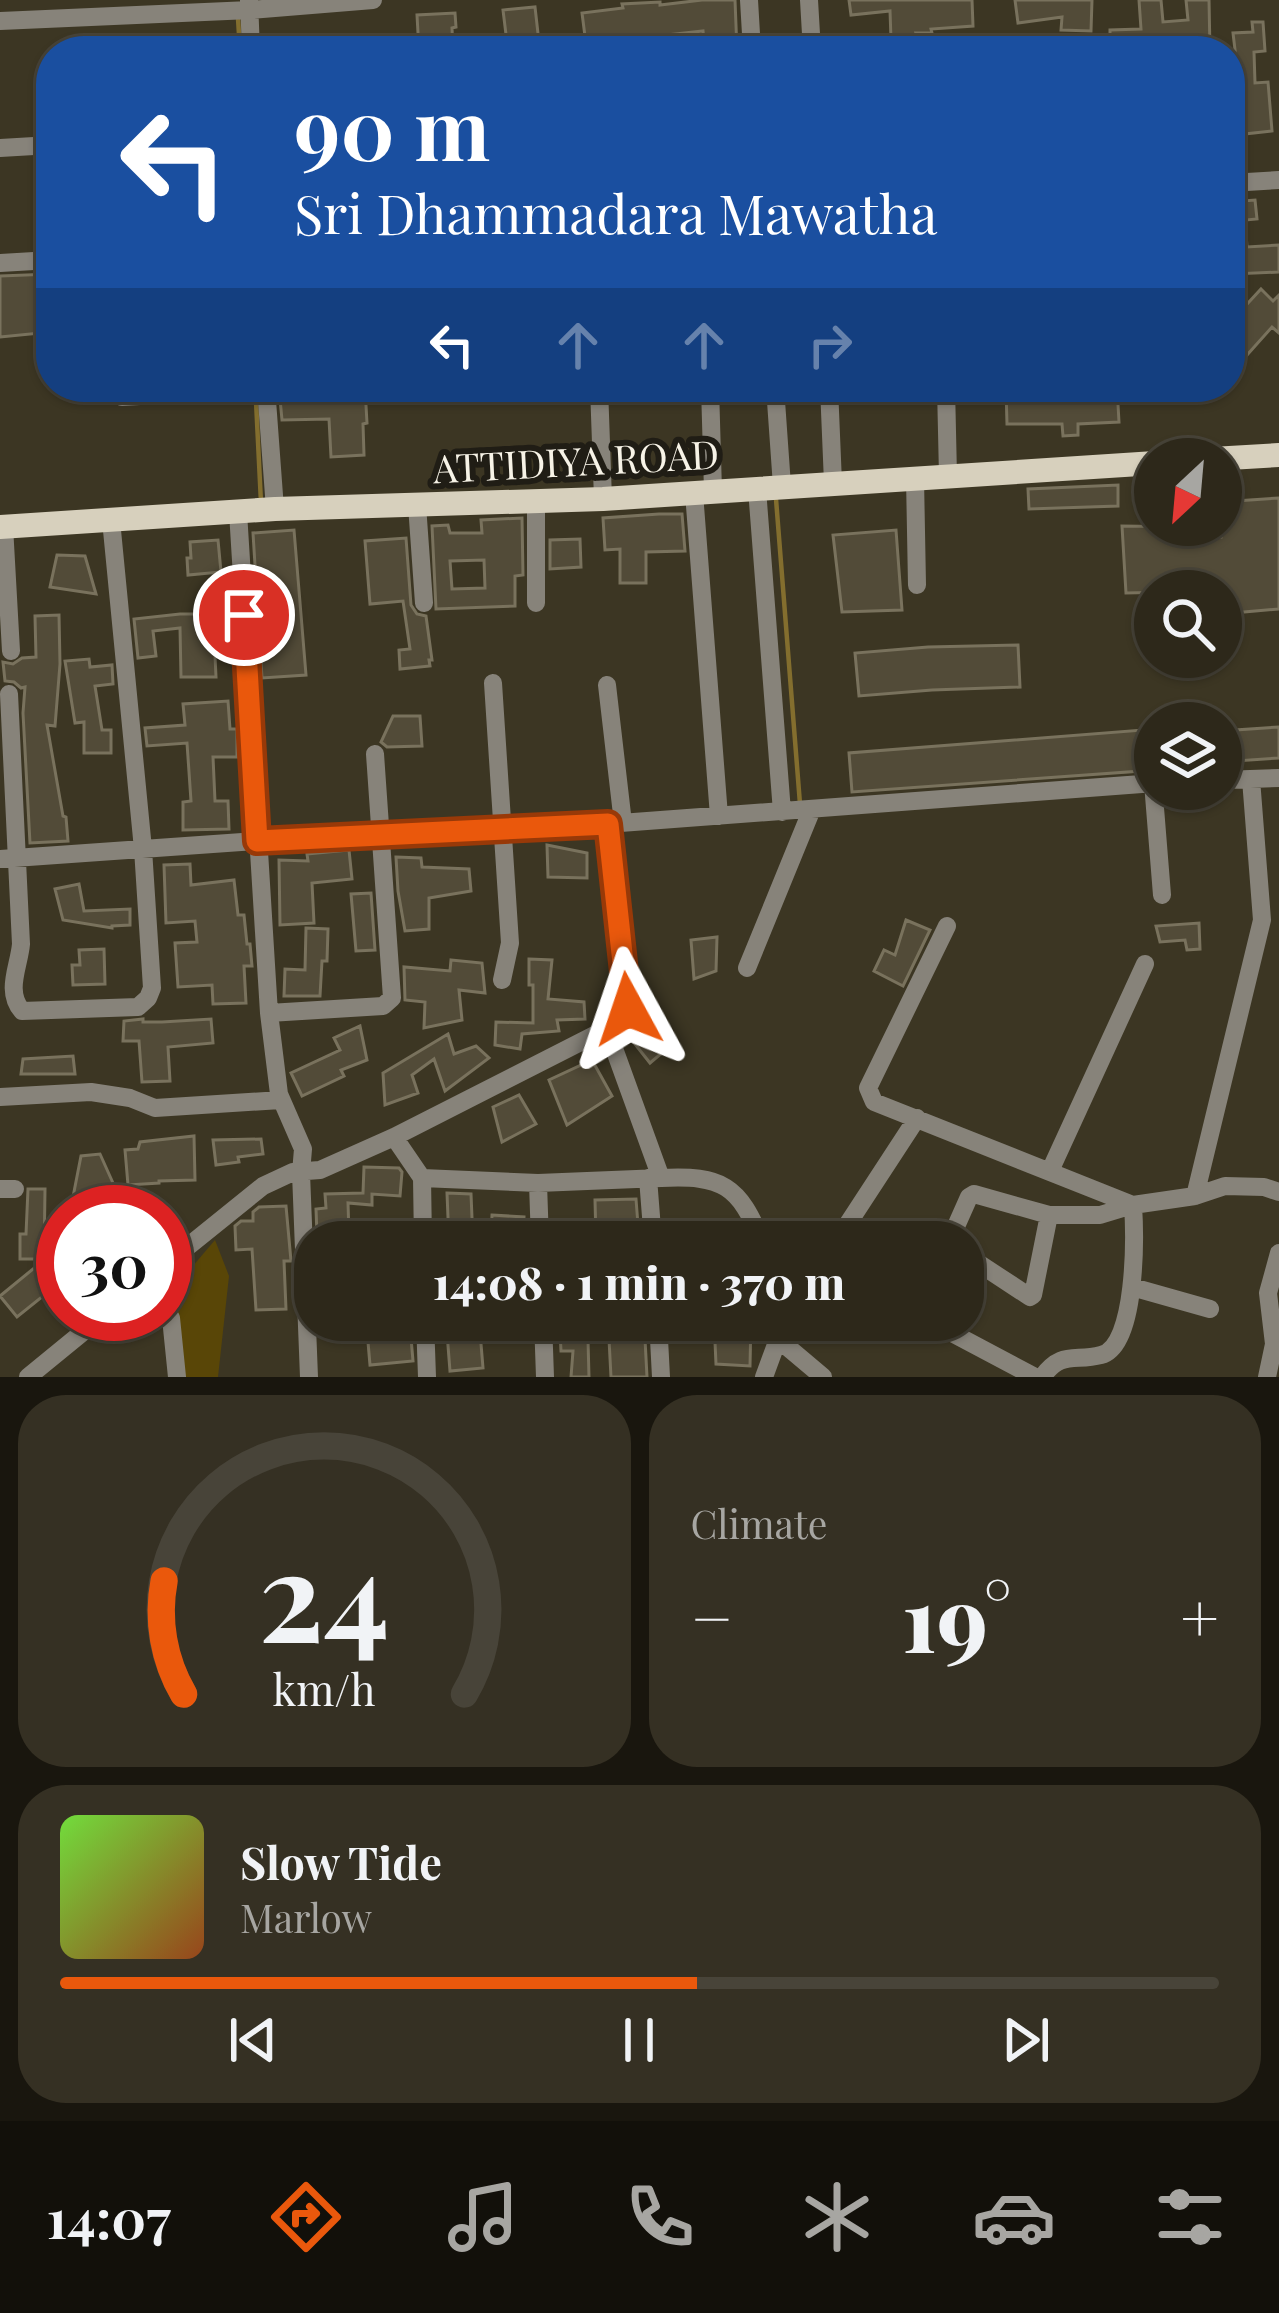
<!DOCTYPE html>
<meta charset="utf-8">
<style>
:root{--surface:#2d281a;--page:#353023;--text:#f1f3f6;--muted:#a7a6a2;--line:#484439;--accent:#ea580c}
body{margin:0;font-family:"Playfair Display",serif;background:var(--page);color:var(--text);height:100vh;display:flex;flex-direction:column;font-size:45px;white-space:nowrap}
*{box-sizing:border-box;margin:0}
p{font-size:39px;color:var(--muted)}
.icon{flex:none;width:66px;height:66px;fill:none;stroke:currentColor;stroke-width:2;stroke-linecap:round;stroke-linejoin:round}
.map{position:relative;height:1377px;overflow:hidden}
.side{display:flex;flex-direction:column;gap:18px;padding:18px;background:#19160e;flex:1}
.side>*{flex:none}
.banner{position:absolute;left:36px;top:36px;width:1209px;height:366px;border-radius:48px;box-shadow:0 3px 9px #0004,0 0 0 3px var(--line);background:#1a4fa0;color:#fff;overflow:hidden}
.needle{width:78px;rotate:206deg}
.fabs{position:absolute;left:1134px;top:438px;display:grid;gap:24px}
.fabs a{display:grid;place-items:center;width:108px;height:108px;border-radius:50%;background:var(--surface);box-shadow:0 3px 9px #0004,0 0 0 3px var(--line);font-size:60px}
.speed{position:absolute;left:36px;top:1185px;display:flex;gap:24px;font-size:60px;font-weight:700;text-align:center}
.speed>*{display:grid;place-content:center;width:156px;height:156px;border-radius:50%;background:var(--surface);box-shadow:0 3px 9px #0004,0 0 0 3px var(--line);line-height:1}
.speed .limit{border:18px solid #d22;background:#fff;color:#111}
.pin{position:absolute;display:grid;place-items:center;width:102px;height:102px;color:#fff;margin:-51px;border:6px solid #fff;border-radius:50%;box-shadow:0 3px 12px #0007}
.me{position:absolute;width:132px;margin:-66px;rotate:355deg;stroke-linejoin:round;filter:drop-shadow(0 0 9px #0008)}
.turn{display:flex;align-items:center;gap:42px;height:252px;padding:0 60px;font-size:54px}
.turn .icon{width:156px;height:156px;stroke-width:2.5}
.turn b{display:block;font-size:84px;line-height:102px}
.lanes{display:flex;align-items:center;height:114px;padding:0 60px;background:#0003;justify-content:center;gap:60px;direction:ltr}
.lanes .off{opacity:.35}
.big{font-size:90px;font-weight:800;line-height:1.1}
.side .widget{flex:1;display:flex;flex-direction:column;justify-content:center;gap:18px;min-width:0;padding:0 42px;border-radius:48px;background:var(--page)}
.side .dial{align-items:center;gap:0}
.dial svg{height:312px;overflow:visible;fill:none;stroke:var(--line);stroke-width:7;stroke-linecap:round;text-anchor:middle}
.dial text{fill:var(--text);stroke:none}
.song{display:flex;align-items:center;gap:36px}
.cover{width:144px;height:144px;border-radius:18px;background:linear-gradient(135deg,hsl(100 70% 55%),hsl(20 70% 35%))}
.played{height:12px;border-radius:6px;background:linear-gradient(90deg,var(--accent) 55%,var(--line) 55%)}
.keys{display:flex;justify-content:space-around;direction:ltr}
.heat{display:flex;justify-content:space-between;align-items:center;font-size:66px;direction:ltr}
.side .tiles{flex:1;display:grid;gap:18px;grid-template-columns:1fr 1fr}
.widget:last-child{grid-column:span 2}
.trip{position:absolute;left:294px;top:1221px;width:690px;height:120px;border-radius:48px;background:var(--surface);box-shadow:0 3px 9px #0004,0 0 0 3px var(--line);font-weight:800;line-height:120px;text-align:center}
.menu{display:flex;height:192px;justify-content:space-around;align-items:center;background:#12100a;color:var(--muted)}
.menu .icon{width:84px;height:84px}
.menu .active{color:var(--accent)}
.menu b{font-size:54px;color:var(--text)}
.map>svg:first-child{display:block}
</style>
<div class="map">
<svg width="1279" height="1377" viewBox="0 0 1279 1377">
<rect width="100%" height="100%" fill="#3c3623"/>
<path fill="#594607" d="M215,1240L229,1276L218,1377H181L175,1287Z"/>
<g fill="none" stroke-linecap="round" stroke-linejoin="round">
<path stroke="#836e2e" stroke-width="4.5" d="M238,18L240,51
M256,401L261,503
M776,499L800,804"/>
</g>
<path fill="#524b38" stroke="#79725d" stroke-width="3" fill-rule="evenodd" d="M702,0H735L737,51H705L703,31L586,44L582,13L623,8L622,4L660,2V5Z
M849,0H972L973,26L931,29L932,33H916L918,39H891L890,11L851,15Z
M1015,0H1092L1091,31L1061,30L1062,17L1018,23Z
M1139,0H1161L1163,22L1188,20L1186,0H1209L1210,51H1110V30L1141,29Z
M535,7L540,51H508L503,10Z
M455,13L456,27L452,28L453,51H419L417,15Z
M1252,22H1263L1265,51L1254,52L1255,83L1268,82L1272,131L1235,135L1230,117V76L1238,75L1233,33L1253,32Z
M1255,200L1257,219L1245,220L1247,247L1279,245V272L1233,274L1230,202Z
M51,274V332L0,337V276Z
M1261,289L1273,301L1279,295V333L1272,327L1247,355L1243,351L1241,354L1232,346L1237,340L1230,333V304L1239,294L1248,303Z
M1061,387H1117L1119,422L1078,424V435L1063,436L1062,424H1007L1006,389H1061Z
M365,388L367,423L363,424L364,455L331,457L329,419L282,420L280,399L328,398V391Z
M1118,485V506L1029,509L1028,489Z
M1279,498V609L1221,614V591L1126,593L1122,526L1195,527V538L1221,537V502Z
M659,514H682L685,551L646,552V583H620V549L605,550L603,518Z
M522,518L523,575L515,576V606L436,609L432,526L448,525L450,533H482L481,520ZM484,560L485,588L452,589L450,561Z
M294,530L306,675L262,678L253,533Z
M896,530L902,610L842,612L833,535Z
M406,538L411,605L417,614L426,616L432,660H429L430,666L400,669L399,650L410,649L403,601L370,604L365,541Z
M580,539L581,567L550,569V540Z
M218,540L221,572L188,575L187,558H191L190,542Z
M57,555L85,556L96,594L50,587Z
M180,614H213L216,677H181L180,628L153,631L156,656L138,658L134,619Z
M59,615L60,664L55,726L47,725L63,816L66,817L68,841L30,843L23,713L25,687L21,688L14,682L5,681L3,662L13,664L22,658L36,657L35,616Z
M1018,645L1020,687L932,690L859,696L855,653L928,647Z
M89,659L90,667L112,665L113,684L95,686L102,730H111V753H84V722L75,723L65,661Z
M228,701L230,729H237V757H213L215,801H228L229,829L183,830V802L191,801L187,743L147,746L145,728L185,725L183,704Z
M393,716H420L422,746L387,747L381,742Z
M1279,727V758L1221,762V731Z
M1155,729V770L852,792L849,753Z
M547,845L587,853V878L548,877Z
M349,850L352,879L312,883L314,923L280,925L279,860L308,861L307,854Z
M396,857L421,858L422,867L469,869L471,891L429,898V929L405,931L398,891Z
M190,864L191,885L234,880L238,915H244L247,944H250L252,966H244L246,1003L213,1004L212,985L178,987L175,943L197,942L195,921L166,923L164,865Z
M79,884L84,911L130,909V925L112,926V928L63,920L55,889Z
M371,893L375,950L356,951L351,894Z
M906,920L930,930L903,986L874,971L884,950L895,955Z
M1199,923L1200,949L1187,950L1185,940L1160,942L1156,926Z
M306,928L328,929L327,961H322L320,996H284L285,969L305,970Z
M717,937L716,971L694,979L691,940Z
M104,949L105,984L73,985L72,965H80L79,950Z
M529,959L552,960L548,999L584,1002L585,1019L557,1020L559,1031L522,1034L520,1049L495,1045L496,1022L533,1023V985H529Z
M451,960L482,963L485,993L459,990L462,1020L424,1028L425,1002L405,1000L404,967L450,971Z
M655,1012L675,1042L650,1063L627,1034L637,1023Z
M143,1019V1022H162L211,1019L213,1043L168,1047L170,1081L142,1082L139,1041H123L124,1021Z
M360,1026L367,1060L341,1070L344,1076L302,1096L291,1073L340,1050L334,1038Z
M448,1034L454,1054L476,1046L489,1058L445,1091L434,1059L412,1075L418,1093L385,1105L383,1073Z
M73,1056L75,1074H21L23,1059Z
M592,1060L612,1096L567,1125L549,1080Z
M519,1095L536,1124L502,1142L493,1107Z
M194,1136L195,1180L159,1181V1183L128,1185L125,1150L138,1149L140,1142Z
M261,1139L263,1154L238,1157L239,1162L216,1165L213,1140Z
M100,1154L117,1192L73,1197L81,1156Z
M364,1167L399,1168L402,1172L400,1196L372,1194V1205L348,1203L349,1234L317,1235L316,1209L326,1208L325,1194L363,1193Z
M28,1189H45L44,1259H20V1234H26Z
M447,1193L471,1194L473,1242H449Z
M636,1199L639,1238L596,1239L595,1200Z
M286,1206L291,1261H284L286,1309L256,1310L252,1249L236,1250L235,1226L241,1221H253V1212L259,1207Z
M492,1215L524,1217L523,1242L491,1240Z
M44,1260L45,1280L63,1265V1280L17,1317L0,1296Z
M446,1320H479L483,1368L450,1371Z
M567,1320H644L647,1377H611L609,1339L588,1340L589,1377H571L573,1351H561L560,1331H567Z
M714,1320H751L750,1366L716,1364Z
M411,1338L413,1361L370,1365L368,1342Z"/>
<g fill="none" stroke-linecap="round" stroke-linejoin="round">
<path stroke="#87837a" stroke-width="18" d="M249,0L251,51
M749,0L752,51
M809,0L812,51
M0,21L250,10L373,0
M0,148L51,145
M1230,183L1279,180
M0,263L51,260
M266,387L275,509
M599,387L603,499
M710,387L713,491
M775,387L782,486
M829,387L833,483
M946,387L948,476
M122,397L266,389
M915,478L917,585
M757,489L782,812
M694,493L719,816
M417,505L424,603
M238,512L269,1013L279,1094L303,1149L301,1173L309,1377
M4,526L11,651
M536,603V500
M493,683L510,943L502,980
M607,685L623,823
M9,694L21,944C19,967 5,991 22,1011L138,1007L148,998L152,988L143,849L111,520
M1221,780L1279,778
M1153,783L1162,895
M0,859L257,841L607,824L1155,783
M947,926L868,1088L874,1102L1133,1205C1135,1235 1137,1346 1101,1355C1074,1362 1062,1350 1042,1377
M747,968L812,809
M269,1013L383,1006L392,998L375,754
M0,1097L91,1092L130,1098L155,1108L281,1100
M394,1137L422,1178
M1050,1171L1145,964
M648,1178L653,1242
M661,1178C722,1175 739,1185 762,1242
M538,1183L540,1242
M0,1189H15
M1195,1196L1262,920L1251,779
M423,1242L422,1178L538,1183L661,1178L607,1029
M836,1242L917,1118
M949,1242L969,1197L974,1194L1049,1215H1100L1133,1205L1195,1196L1225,1186L1264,1187L1279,1192
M963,1253L1030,1297L1033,1295L1049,1215
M165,1265L263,1186L293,1172L320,1170L394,1137L622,1021L628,1012L629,1001L607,824
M1132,1287L1210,1309
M165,1307L171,1318L177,1377
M425,1320L427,1377
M543,1320L545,1377
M658,1320L661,1377
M937,1325L1035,1377
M778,1339L823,1377
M28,1377L105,1314
M764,1377L778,1339L777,1320
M1267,1377L1274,1344L1268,1293L1279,1253"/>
<path stroke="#d7d0bd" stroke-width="24" d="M1212,459L1279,455
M0,527L275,509L603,499L1155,463"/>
</g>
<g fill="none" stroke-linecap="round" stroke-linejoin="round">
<defs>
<path id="route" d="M244,615L257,841L608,824L628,1009"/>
</defs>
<use href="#route" stroke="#983908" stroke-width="30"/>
<use href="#route" stroke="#ea580c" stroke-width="21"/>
</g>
<g text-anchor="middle" stroke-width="12" stroke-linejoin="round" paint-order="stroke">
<g font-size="39" fill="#f7f3e7" stroke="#201d15">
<text transform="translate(576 462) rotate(-3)" y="14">ATTIDIYA ROAD</text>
</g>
</g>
</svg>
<div class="fabs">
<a><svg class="needle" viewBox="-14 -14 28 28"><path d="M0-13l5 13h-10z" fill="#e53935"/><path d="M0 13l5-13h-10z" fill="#a7a6a2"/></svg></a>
<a><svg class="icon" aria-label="search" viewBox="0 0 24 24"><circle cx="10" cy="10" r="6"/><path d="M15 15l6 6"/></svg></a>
<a><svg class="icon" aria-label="layers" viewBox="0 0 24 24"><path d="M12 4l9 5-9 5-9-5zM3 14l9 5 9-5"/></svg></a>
</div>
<div class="speed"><div class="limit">30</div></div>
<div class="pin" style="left:244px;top:615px;background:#d93025"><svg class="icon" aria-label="arrive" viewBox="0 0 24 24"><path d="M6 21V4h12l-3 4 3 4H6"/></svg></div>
<svg class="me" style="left:628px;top:1009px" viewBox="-20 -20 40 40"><path d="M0-17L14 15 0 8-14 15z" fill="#ea580c" stroke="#fff" stroke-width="4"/></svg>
<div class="trip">14:08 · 1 min · 370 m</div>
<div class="banner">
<div class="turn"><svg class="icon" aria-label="left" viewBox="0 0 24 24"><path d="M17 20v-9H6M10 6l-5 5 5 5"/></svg><div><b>90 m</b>Sri Dhammadara Mawatha</div></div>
<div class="lanes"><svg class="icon" aria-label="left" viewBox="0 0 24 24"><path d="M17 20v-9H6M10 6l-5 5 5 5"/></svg><svg class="icon off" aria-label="ahead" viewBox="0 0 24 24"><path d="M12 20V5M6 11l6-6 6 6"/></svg><svg class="icon off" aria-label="ahead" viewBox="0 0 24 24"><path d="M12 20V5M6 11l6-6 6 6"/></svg><svg class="icon off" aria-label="right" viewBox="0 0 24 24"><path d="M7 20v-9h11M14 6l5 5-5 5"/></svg></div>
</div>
</div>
<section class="side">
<div class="tiles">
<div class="widget dial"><svg viewBox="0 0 100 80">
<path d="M14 69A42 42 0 1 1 86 69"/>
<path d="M14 69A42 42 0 0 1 9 40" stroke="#ea580c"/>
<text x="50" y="56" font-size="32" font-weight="700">24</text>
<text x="50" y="72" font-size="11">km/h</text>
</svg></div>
<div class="widget"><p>Climate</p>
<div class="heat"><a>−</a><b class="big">19°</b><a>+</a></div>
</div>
<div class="widget">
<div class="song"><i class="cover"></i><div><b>Slow Tide</b><p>Marlow</p></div></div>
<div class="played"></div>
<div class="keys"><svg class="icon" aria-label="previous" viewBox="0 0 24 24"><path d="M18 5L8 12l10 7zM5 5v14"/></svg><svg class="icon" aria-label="pause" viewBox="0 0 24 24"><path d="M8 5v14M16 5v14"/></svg><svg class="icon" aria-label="next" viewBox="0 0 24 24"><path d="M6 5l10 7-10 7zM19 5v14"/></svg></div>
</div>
</div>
</section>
<nav class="menu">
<b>14:07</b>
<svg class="icon active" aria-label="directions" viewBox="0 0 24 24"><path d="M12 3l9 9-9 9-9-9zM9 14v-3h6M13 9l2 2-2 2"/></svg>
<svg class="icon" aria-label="music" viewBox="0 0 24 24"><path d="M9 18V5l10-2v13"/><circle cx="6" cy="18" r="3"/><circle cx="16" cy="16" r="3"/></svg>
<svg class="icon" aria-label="phone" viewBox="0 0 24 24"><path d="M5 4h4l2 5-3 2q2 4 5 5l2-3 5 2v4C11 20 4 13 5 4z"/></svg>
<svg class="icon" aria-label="climate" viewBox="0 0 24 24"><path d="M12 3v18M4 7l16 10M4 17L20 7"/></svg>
<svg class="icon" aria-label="car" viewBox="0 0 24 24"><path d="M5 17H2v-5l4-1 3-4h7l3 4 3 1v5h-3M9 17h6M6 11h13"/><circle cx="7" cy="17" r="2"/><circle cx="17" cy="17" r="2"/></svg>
<svg class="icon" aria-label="filters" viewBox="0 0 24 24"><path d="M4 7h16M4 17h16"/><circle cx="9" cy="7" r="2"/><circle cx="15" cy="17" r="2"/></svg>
</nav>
